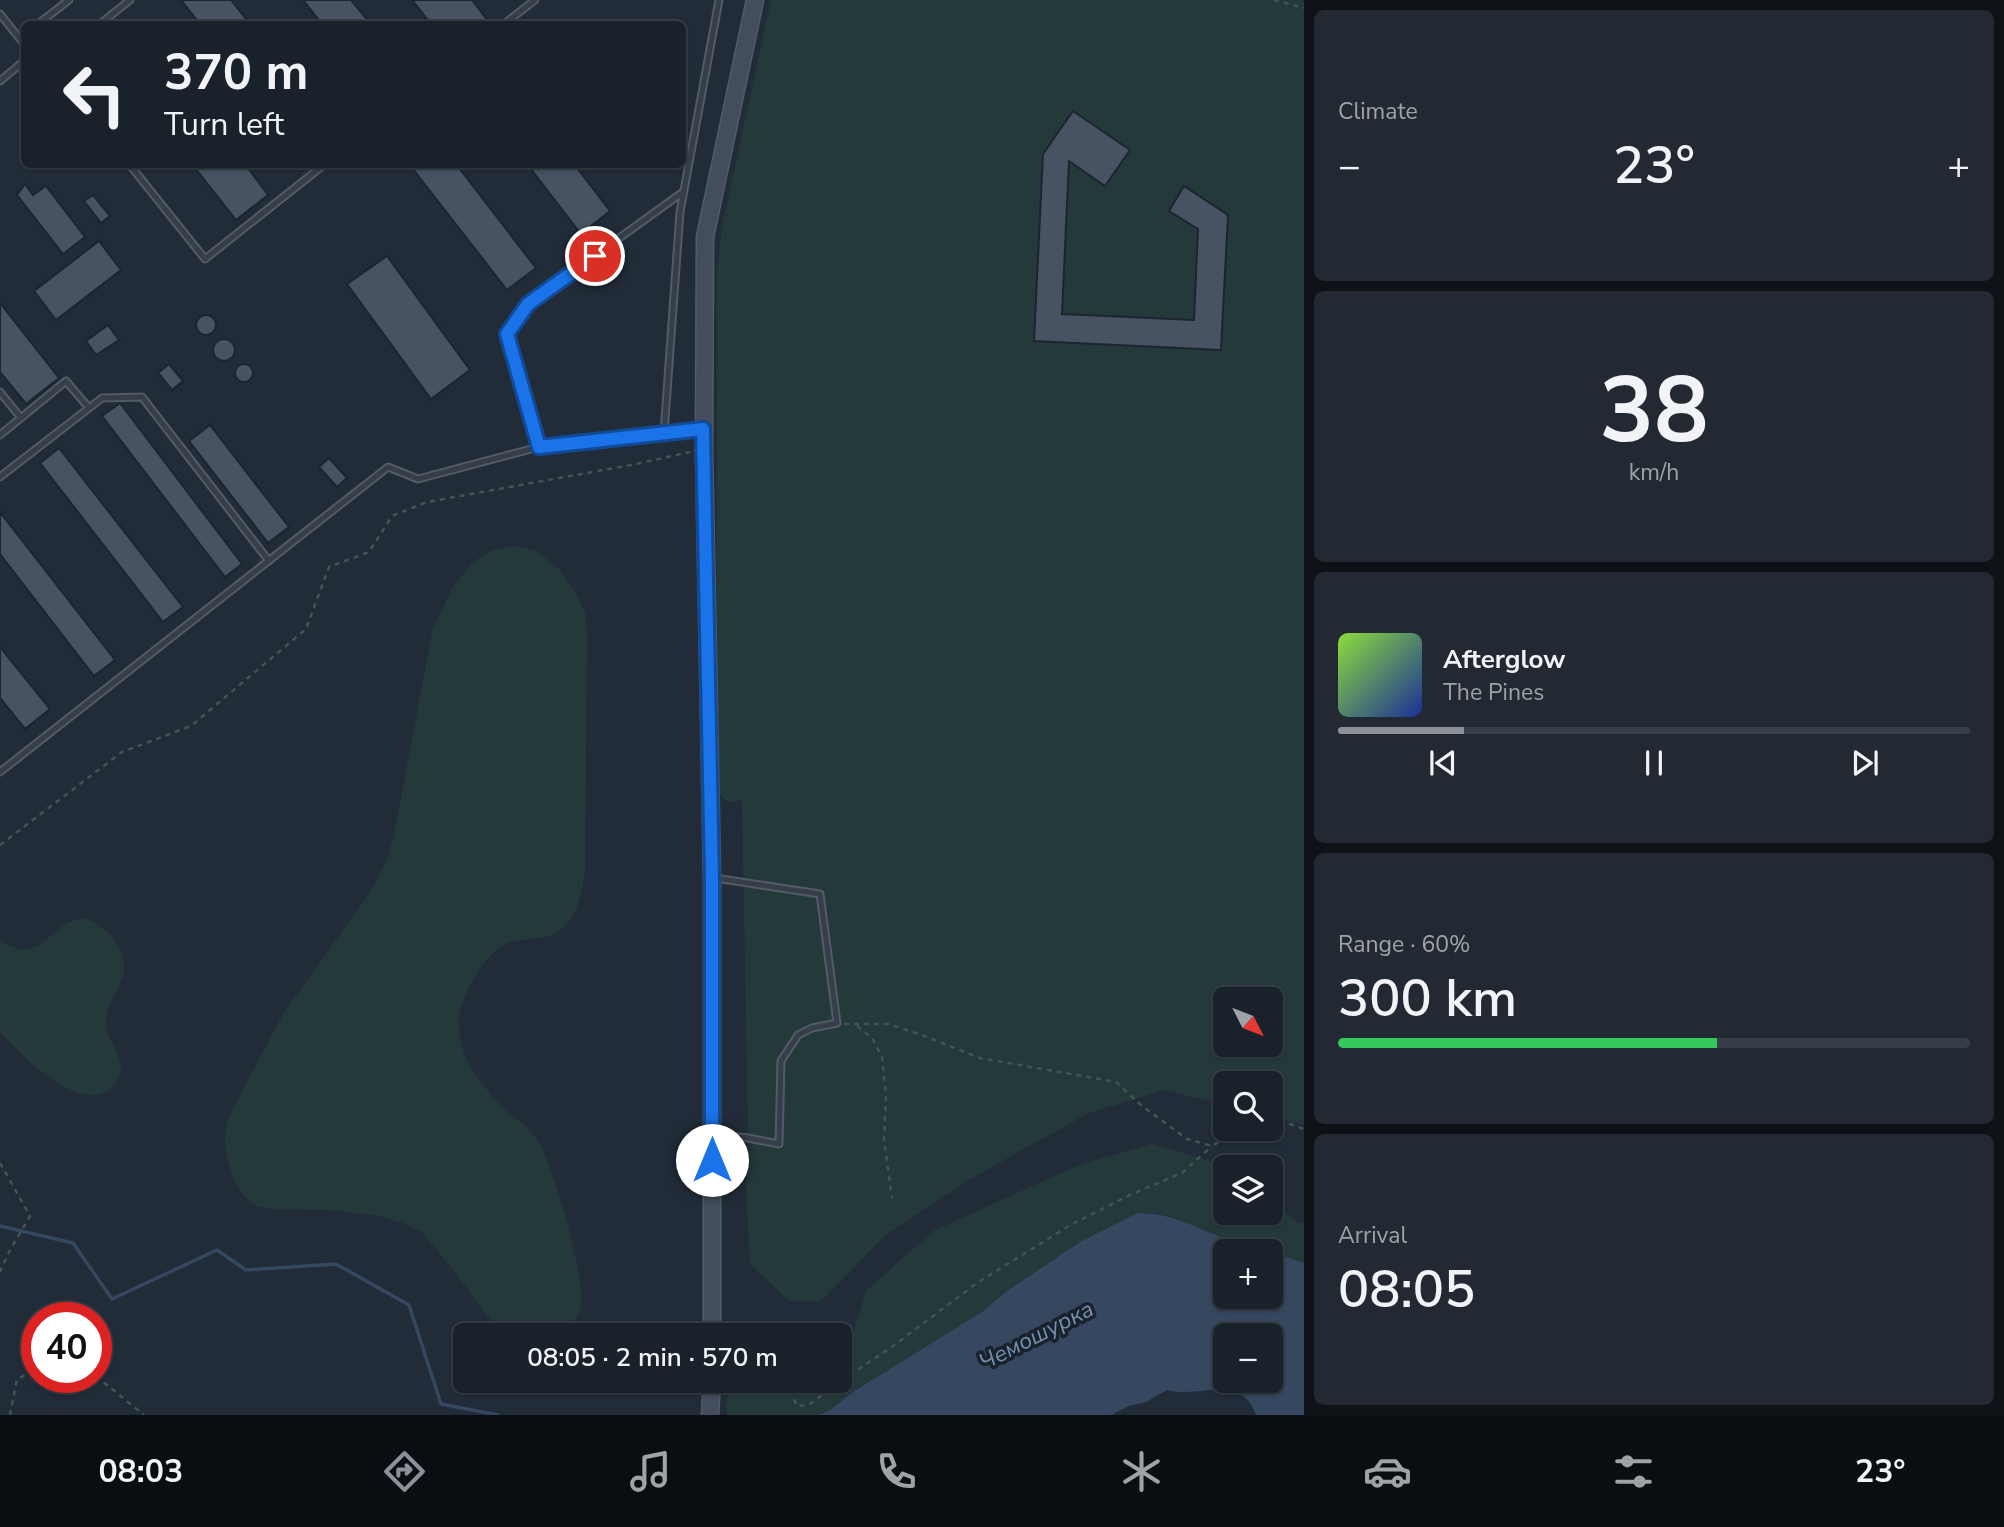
<!DOCTYPE html>
<meta charset="utf-8">
<style>
:root{--surface:#19212a;--page:#222932;--text:#f1f3f6;--muted:#9fa3a8;--line:#373e47;--accent:#8c9099}
body{margin:0;font-family:"Nunito Sans",sans-serif;background:var(--page);color:var(--text);height:100vh;display:flex;flex-direction:column;font-size:26px;white-space:nowrap}
*{box-sizing:border-box;margin:0}
p{font-size:23px;color:var(--muted)}
.icon{flex:none;width:38px;height:38px;fill:none;stroke:currentColor;stroke-width:2;stroke-linecap:round;stroke-linejoin:round}
.map{position:relative;flex:1;overflow:hidden}
.details{display:flex;flex-direction:column;gap:10px;padding:10px;background:#0e1217;width:700px}
.details>*{flex:none}
.guide{position:absolute;left:21px;top:21px;width:665px;height:147px;border-radius:10px;box-shadow:0 2px 5px #0004,0 0 0 2px var(--line);background:#19212a;color:var(--text);overflow:hidden}
.needle{width:46px;rotate:132deg}
.buttons{position:absolute;left:1213px;top:987px;display:grid;gap:14px}
.buttons a{display:grid;place-items:center;width:70px;height:70px;border-radius:10px;background:var(--surface);box-shadow:0 2px 5px #0004,0 0 0 2px var(--line);font-size:35px}
.speed{position:absolute;left:21px;top:1302px;display:flex;gap:14px;font-size:35px;font-weight:700;text-align:center}
.speed>*{display:grid;place-content:center;width:91px;height:91px;border-radius:50%;background:var(--surface);box-shadow:0 2px 5px #0004,0 0 0 2px var(--line);line-height:1}
.speed .limit{border:10px solid #d22;background:#fff;color:#111}
.pin{position:absolute;display:grid;place-items:center;width:60px;height:60px;color:#fff;margin:-30px;border:4px solid #fff;border-radius:50%;box-shadow:0 2px 7px #0007}
.me{position:absolute;width:77px;margin:-38px;rotate:0deg;stroke-linejoin:round;filter:drop-shadow(0 0 5px #0008)}
.turn{display:flex;align-items:center;gap:24px;height:147px;padding:0 28px;font-size:32px}
.turn .icon{width:91px;height:91px;stroke-width:2.5}
.turn b{display:block;font-size:49px;line-height:60px}
.big{font-size:52px;font-weight:600;line-height:1.1}
.details .widget{flex:1;display:flex;flex-direction:column;justify-content:center;gap:10px;min-width:0;padding:0 24px;border-radius:10px;background:var(--page)}
.details .dial{align-items:center;gap:0}
.dial b{font-size:91px;line-height:1}
.song{display:flex;align-items:center;gap:21px}
.cover{width:84px;height:84px;border-radius:10px;background:linear-gradient(135deg,hsl(90 70% 55%),hsl(230 70% 35%))}
.played{height:7px;border-radius:4px;background:linear-gradient(90deg,var(--accent) 20%,var(--line) 20%)}
.keys{display:flex;justify-content:space-around;direction:ltr}
.heat{display:flex;justify-content:space-between;align-items:center;font-size:38px;direction:ltr}
.charge{height:10px;border-radius:5px;background:linear-gradient(90deg,#34c759 60%,var(--line) 0)}
.trip{position:absolute;left:453px;top:1323px;width:399px;height:70px;border-radius:10px;background:var(--surface);box-shadow:0 2px 5px #0004,0 0 0 2px var(--line);font-weight:600;line-height:70px;text-align:center}
.menu{display:flex;height:112px;justify-content:space-around;align-items:center;background:#0a0d11;color:var(--muted)}
.menu .icon{width:49px;height:49px}
.menu .on{color:var(--accent)}
.menu b{font-size:32px;color:var(--text)}
main{display:flex;flex:1;min-height:0}
.map>svg:first-child{display:block}
</style>
<main>
<div class="map">
<svg width="1304" height="1415" viewBox="0 0 1304 1415">
<rect width="100%" height="100%" fill="#212c38"/>
<path fill="#24393a" fill-rule="evenodd" d="M771,0H1304V1125L1271,1117L1270,1083H1225V1105L1165,1090L1089,1113L972,1178L886,1235L821,1301H789L750,1264L746,1188L748,1138L742,798C729,808 720,798 716,783L717,269L723,222ZM1225,999H1270V1045H1225Z
M515,546L536,551L559,569L574,591L585,612L587,634L585,869C582,892 579,916 559,931C545,941 524,937 508,943C486,951 462,993 459,1016C458,1024 459,1035 461,1042C467,1070 488,1092 508,1111C515,1119 525,1124 531,1132C536,1138 540,1144 543,1150C556,1180 587,1279 580,1309C577,1319 570,1327 563,1335H504L489,1318L453,1270L422,1232L403,1223L379,1216L332,1210L270,1209L256,1206L245,1197L234,1180L228,1161L225,1140L227,1120L283,1014L371,891L387,860L394,835L433,628L453,587L473,562L492,550Z
M86,918C107,928 126,946 124,971C123,979 118,988 114,995C110,1005 105,1015 106,1026C108,1042 122,1055 121,1071C120,1077 115,1085 110,1089C79,1115 19,1053 0,1032V942L21,950L37,947L68,922Z
M1153,1144L1221,1164L1226,1167L1225,1213H1270L1271,1202L1297,1222L1304,1223V1263L1275,1253L1227,1239L1177,1219L1156,1213H1137L1080,1242L1007,1291L982,1312L854,1391L830,1410L819,1415H727C725,1405 727,1390 733,1381H840V1357L848,1351L866,1291L933,1231L1081,1164Z"/>
<path fill="#35485f" fill-rule="evenodd" d="M1137,1213C1172,1212 1195,1228 1227,1239C1241,1244 1256,1247 1270,1251H1225V1297H1270V1251L1304,1263V1415H1256C1241,1372 1198,1399 1167,1390L1146,1402L1129,1406L1111,1415H819L830,1410L854,1391L982,1312L1007,1291L1080,1242ZM1270,1335V1381H1225V1335Z"/>
<g fill="none" stroke-linecap="round" stroke-linejoin="round">
<path stroke="#35485f" stroke-width="3.5" d="M0,1226L73,1243L112,1299L217,1250L246,1270L336,1264L409,1305L441,1404L498,1415"/>
</g>
<path fill="#475362" stroke="#1c252f" stroke-width="2" d="M181,0H231L250,24H200Z
M303,0H351L371,24H322Z
M412,0H472L488,21L483,24H431Z
M1073,111L1130,150L1105,186L1069,161L1062,314L1194,320L1198,229L1169,211L1184,186L1228,215L1221,350L1034,341L1043,154Z
M192,164H245L268,195L236,220Z
M409,164H456L536,268L507,290Z
M527,164H574L610,211L581,234Z
M25,184L33,195L46,186L85,237L63,254L17,195Z
M93,195L110,216L101,223L84,201Z
M99,241L121,270L56,320L34,291Z
M387,256L470,370L431,399L347,284Z
M0,303L59,378L26,404L0,372Z
M196 325a10 10 0 1 1 20 0a10 10 0 1 1-20 0Z
M108,325L119,340L96,355L86,341Z
M213 350a11 11 0 1 1 22 0a11 11 0 1 1-22 0Z
M235 373a9 9 0 1 1 18 0a9 9 0 1 1-18 0Z
M169,364L183,381L172,390L158,373Z
M120,403L242,564L225,577L102,416Z
M210,425L289,527L268,543L189,441Z
M59,448L183,607L163,622L40,463Z
M329,458L347,478L337,487L319,467Z
M0,512L115,660L94,676L0,554Z
M0,647L50,709L25,729L0,698Z"/>
<g fill="none" stroke-linecap="round" stroke-linejoin="round">
<defs>
<path id="lane" d="M0,14L24,44
M38,24L69,0
M100,24L130,0
M504,24L535,0
M0,81L24,61
M129,164L205,259L325,164
M0,392L21,418
M664,433L680,212L719,0
M0,435L66,381L89,408
M539,447L507,334L528,304L683,192
M0,477L102,398L142,397L269,561
M0,772L388,467L418,479L539,447L700,429
M713,1134L748,1138L779,1144L781,1061L798,1035L812,1028L837,1023L820,894L715,878"/>
<path id="secondary" d="M712,1335V877L704,449L705,237L755,0
M710,1415L712,1381"/>
</defs>
<use href="#lane" stroke="#525b66" stroke-width="9"/>
<use href="#secondary" stroke="#525b66" stroke-width="19"/>
<path stroke="#415457" stroke-width="2.5" stroke-dasharray="5 5" stroke-linecap="butt" d="M1274,0L1304,8
M0,845L122,752L191,726L306,629L329,567L369,552L392,516L427,502L631,465L690,452
M844,1024H888L922,1035L980,1058L1116,1082L1142,1106L1187,1139L1212,1146L1232,1134L1258,1129
M857,1026L872,1038L882,1057L886,1095L884,1140L892,1198
M1270,1126L1284,1122L1304,1129
M0,1163L30,1216L10,1250L0,1272
M96,1376L144,1415
M786,1381L797,1406L809,1405L842,1380L889,1349L977,1283L1072,1224L1130,1195L1182,1173L1212,1146
M10,1415L17,1379L37,1369"/>
<use href="#lane" stroke="#353e49" stroke-width="5"/>
<use href="#secondary" stroke="#434d5b" stroke-width="16"/>
</g>
<g fill="none" stroke-linecap="round" stroke-linejoin="round">
<defs>
<path id="route" d="M595,256L528,304L507,334L539,447L703,429L712,877V1160"/>
</defs>
<use href="#route" stroke="#114b97" stroke-width="18"/>
<use href="#route" stroke="#1a73e8" stroke-width="12"/>
</g>
<g text-anchor="middle" stroke-width="7" stroke-linejoin="round" paint-order="stroke">
<g font-size="23" font-style="italic" fill="#7890ad" stroke="#1a232d">
<text transform="translate(1036 1335) rotate(-27)" y="8">Чемошурка</text>
</g>
</g>
</svg>
<div class="buttons">
<a><svg class="needle" viewBox="-14 -14 28 28"><path d="M0-13l5 13h-10z" fill="#e53935"/><path d="M0 13l5-13h-10z" fill="#9fa3a8"/></svg></a>
<a><svg class="icon" aria-label="search" viewBox="0 0 24 24"><circle cx="10" cy="10" r="6"/><path d="M15 15l6 6"/></svg></a>
<a><svg class="icon" aria-label="layers" viewBox="0 0 24 24"><path d="M12 4l9 5-9 5-9-5zM3 14l9 5 9-5"/></svg></a>
<a>+</a>
<a>−</a>
</div>
<div class="speed"><div class="limit">40</div></div>
<div class="pin" style="left:595px;top:256px;background:#d93025"><svg class="icon" aria-label="arrive" viewBox="0 0 24 24"><path d="M6 21V4h12l-3 4 3 4H6"/></svg></div>
<svg class="me" style="left:712px;top:1160px" viewBox="-20 -20 40 40"><circle r="19" fill="#fff"/><path d="M0-13L10 11 0 6-10 11z" fill="#1a73e8"/></svg>
<div class="trip">08:05 · 2 min · 570 m</div>
<div class="guide">
<div class="turn"><svg class="icon" aria-label="left" viewBox="0 0 24 24"><path d="M17 20v-9H6M10 6l-5 5 5 5"/></svg><div><b>370 m</b>Turn left</div></div>
</div>
</div>
<section class="details">
<div class="widget"><p>Climate</p>
<div class="heat"><a>−</a><b class="big">23°</b><a>+</a></div>
</div>
<div class="widget dial"><b>38</b><p>km/h</p></div>
<div class="widget">
<div class="song"><i class="cover"></i><div><b>Afterglow</b><p>The Pines</p></div></div>
<div class="played"></div>
<div class="keys"><svg class="icon" aria-label="previous" viewBox="0 0 24 24"><path d="M18 5L8 12l10 7zM5 5v14"/></svg><svg class="icon" aria-label="pause" viewBox="0 0 24 24"><path d="M8 5v14M16 5v14"/></svg><svg class="icon" aria-label="next" viewBox="0 0 24 24"><path d="M6 5l10 7-10 7zM19 5v14"/></svg></div>
</div>
<div class="widget"><p>Range · 60%</p><b class="big">300 km</b><div class="charge"></div></div>
<div class="widget"><p>Arrival</p><b class="big">08:05</b></div>
</section>
</main>
<nav class="menu">
<b>08:03</b>
<svg class="icon on" aria-label="directions" viewBox="0 0 24 24"><path d="M12 3l9 9-9 9-9-9zM9 14v-3h6M13 9l2 2-2 2"/></svg>
<svg class="icon" aria-label="music" viewBox="0 0 24 24"><path d="M9 18V5l10-2v13"/><circle cx="6" cy="18" r="3"/><circle cx="16" cy="16" r="3"/></svg>
<svg class="icon" aria-label="phone" viewBox="0 0 24 24"><path d="M5 4h4l2 5-3 2q2 4 5 5l2-3 5 2v4C11 20 4 13 5 4z"/></svg>
<svg class="icon" aria-label="climate" viewBox="0 0 24 24"><path d="M12 3v18M4 7l16 10M4 17L20 7"/></svg>
<svg class="icon" aria-label="car" viewBox="0 0 24 24"><path d="M5 17H2v-5l4-1 3-4h7l3 4 3 1v5h-3M9 17h6M6 11h13"/><circle cx="7" cy="17" r="2"/><circle cx="17" cy="17" r="2"/></svg>
<svg class="icon" aria-label="filters" viewBox="0 0 24 24"><path d="M4 7h16M4 17h16"/><circle cx="9" cy="7" r="2"/><circle cx="15" cy="17" r="2"/></svg>
<b>23°</b>
</nav>
